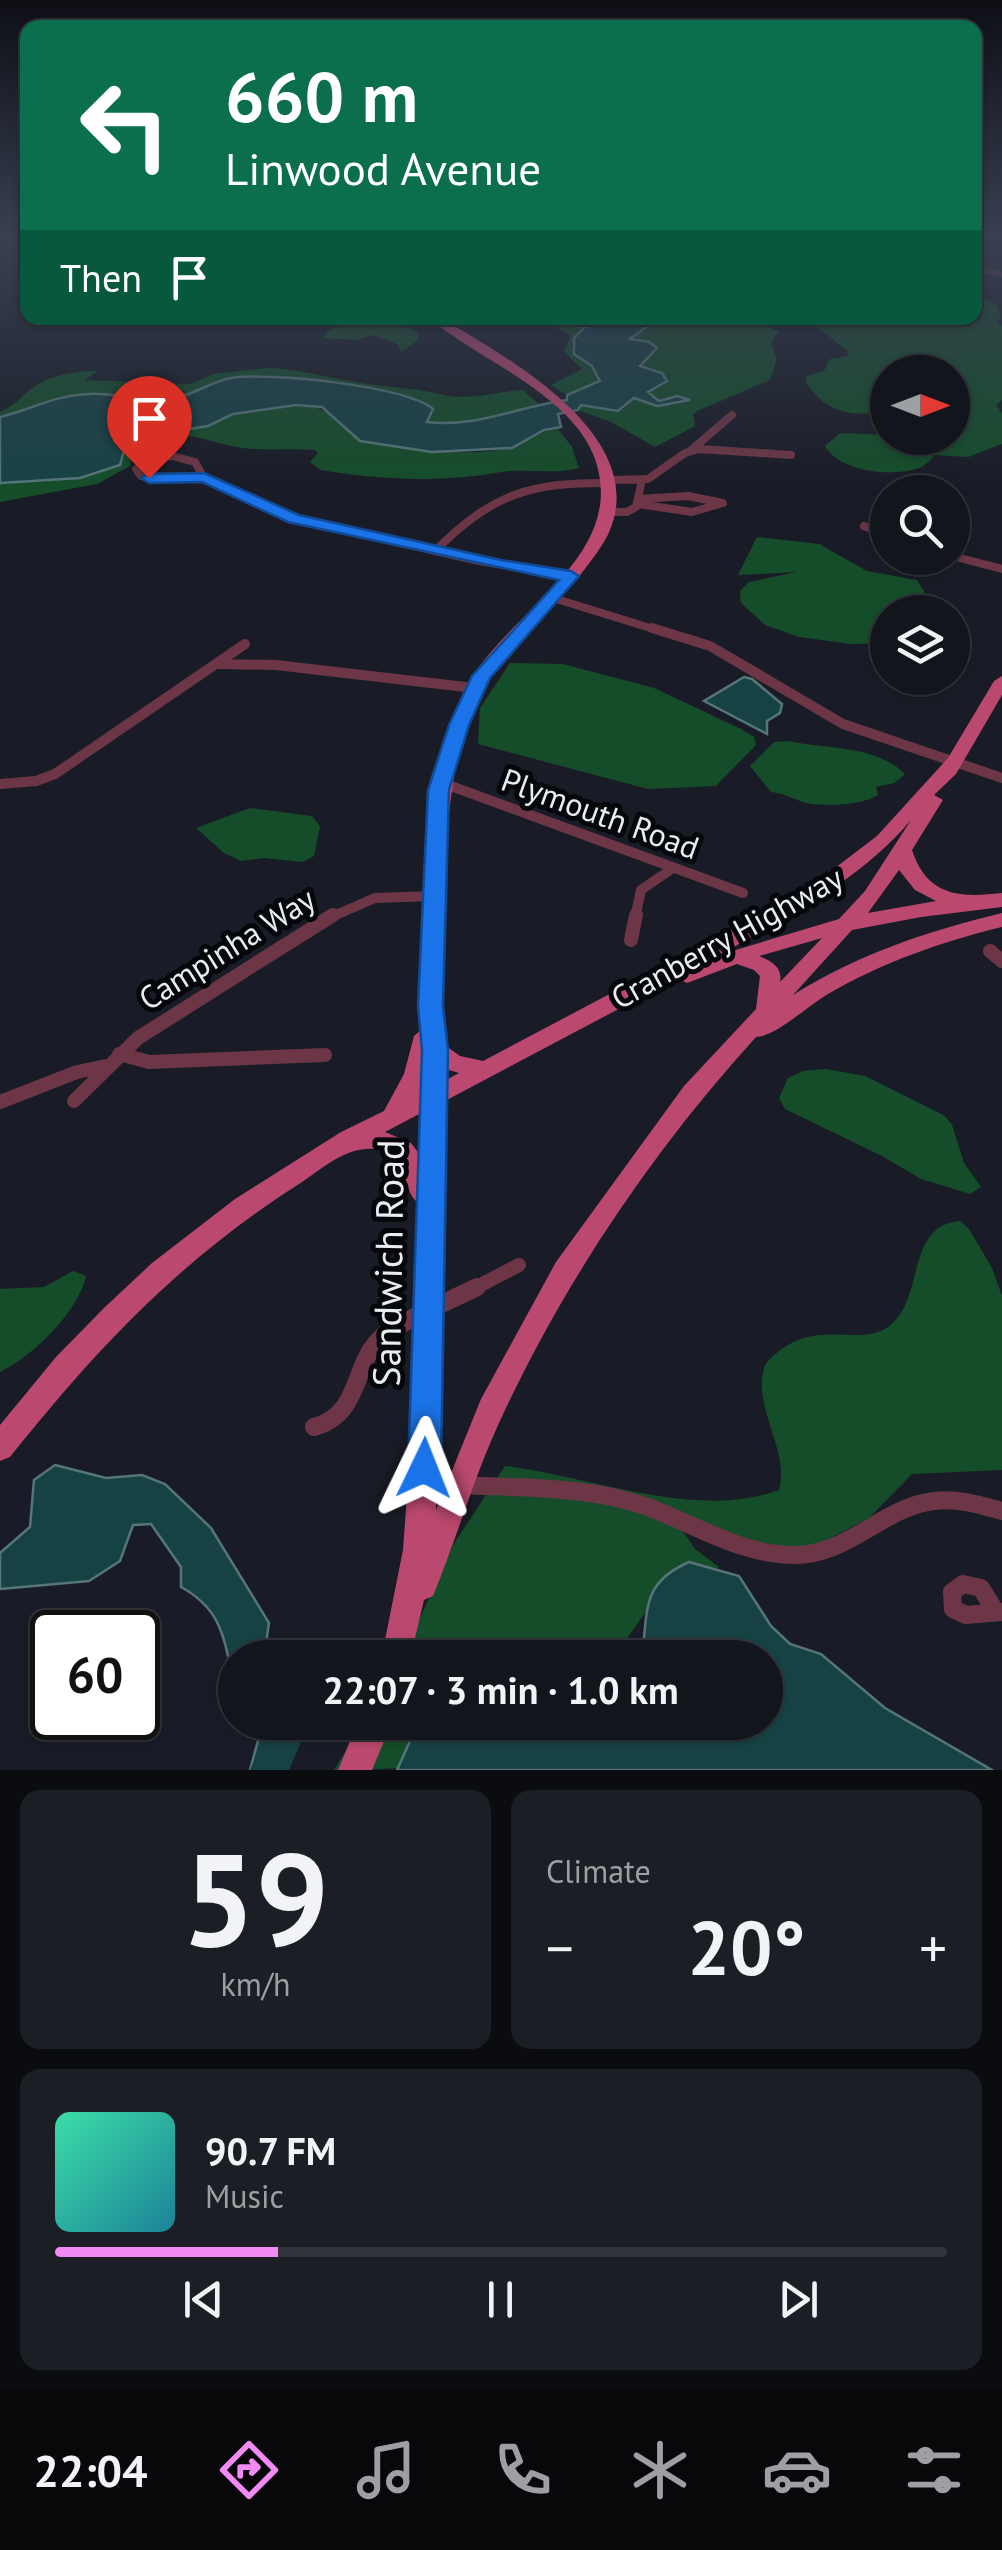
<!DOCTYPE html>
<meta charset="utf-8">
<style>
:root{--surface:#13151c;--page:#1c1e25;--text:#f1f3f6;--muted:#9d9fa3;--line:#32343b;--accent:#f28af3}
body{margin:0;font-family:"PT Sans",sans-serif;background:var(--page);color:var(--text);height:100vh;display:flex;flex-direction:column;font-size:38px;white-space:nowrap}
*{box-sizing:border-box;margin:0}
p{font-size:32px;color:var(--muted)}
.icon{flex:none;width:55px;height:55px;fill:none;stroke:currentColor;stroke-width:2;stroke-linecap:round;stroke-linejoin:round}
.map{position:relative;height:1770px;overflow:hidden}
.sheet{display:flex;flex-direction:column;gap:20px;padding:20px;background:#0a0c0f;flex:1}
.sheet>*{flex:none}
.guide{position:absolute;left:20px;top:20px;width:962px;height:305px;border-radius:20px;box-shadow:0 2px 8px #0004,0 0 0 2px var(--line);background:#0b6e4f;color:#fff;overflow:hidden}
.needle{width:65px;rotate:90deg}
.tools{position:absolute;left:870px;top:355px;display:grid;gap:20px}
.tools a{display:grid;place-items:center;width:100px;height:100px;border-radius:50%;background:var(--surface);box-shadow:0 2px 8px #0004,0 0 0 2px var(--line);font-size:50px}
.speed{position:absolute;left:30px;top:1610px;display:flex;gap:20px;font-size:50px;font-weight:700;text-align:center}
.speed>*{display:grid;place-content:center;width:130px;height:130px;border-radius:50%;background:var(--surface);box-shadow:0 2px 8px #0004,0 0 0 2px var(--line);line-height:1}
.speed .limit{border:5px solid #111;border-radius:15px;background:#fff;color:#111}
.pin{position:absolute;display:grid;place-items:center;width:85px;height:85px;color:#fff;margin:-102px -42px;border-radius:50% 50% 50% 0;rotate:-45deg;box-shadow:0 0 10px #0007}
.pin .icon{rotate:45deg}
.me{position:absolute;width:110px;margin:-55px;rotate:2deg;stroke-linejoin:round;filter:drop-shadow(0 0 8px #0008)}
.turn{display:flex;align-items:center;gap:35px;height:210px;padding:0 40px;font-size:45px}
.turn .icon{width:130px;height:130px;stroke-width:2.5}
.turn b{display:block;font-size:70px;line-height:85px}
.then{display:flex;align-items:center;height:95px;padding:0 40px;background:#0003;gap:20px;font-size:38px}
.big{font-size:75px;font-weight:700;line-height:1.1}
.sheet .tile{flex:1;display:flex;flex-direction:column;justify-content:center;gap:15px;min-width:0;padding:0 35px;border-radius:20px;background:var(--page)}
.sheet .dial{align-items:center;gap:0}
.dial b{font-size:130px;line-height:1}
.song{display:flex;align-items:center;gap:30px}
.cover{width:120px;height:120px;border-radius:15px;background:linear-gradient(135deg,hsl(160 70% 55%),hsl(190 70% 35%))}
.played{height:10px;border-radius:5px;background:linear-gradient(90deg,var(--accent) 25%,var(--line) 25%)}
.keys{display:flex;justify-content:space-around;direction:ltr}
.heat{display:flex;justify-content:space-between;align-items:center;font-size:55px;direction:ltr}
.sheet .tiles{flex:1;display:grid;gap:20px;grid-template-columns:1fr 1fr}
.tile:last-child{grid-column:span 2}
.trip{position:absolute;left:218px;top:1640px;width:565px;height:100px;border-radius:50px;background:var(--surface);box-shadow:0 2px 8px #0004,0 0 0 2px var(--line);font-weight:700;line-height:100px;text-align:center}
.menu{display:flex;height:160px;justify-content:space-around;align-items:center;background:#08080b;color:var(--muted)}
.menu .icon{width:70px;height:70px}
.menu .on{color:var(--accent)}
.menu b{font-size:45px;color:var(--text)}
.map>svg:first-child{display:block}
</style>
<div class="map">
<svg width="1002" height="1770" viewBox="0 0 1002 1770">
<rect width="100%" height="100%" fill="#191c26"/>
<path fill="#154d2a" d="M975,296L996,304L1001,316L997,323L1002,325V400L996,405L1002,413V444L968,457L935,455C929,461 924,467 916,469C889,477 839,471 825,446L840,433L952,438V372H888L887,411C853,418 824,412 806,382L807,376L824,371L830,359L848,356L847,350C829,338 819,323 795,325L792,319L785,318H975Z
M522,318H582L585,328L571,345L592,366L600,382L567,395L551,385L582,369L564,352L571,335L550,324Z
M658,318H763L761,324L778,331L771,344L777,359L770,380L697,411L693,415L695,426L655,447L611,422L578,410L581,405L624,409L634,398L657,406L688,402L670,398L659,401L648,392L664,384L640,366L657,348L649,342L630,339Z
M360,320L413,329L419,334L417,341L401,352L397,344L373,335L356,340L323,338L330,329Z
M267,368C301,369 333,379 367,384C395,388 417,388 444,395C470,401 498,391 523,390L540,405L458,424L427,422L433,409C408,386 267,372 231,378C209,382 188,398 165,400C141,403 114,392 89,394C50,396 34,409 0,417V412C12,407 17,401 26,393C44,376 73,371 97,371L85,380L191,384L213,374Z
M296,405C340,404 342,439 369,443C413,449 457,456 501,450C523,446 537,430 558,429L572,447L579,468C552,475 527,468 501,472C442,483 380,480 321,470L310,462L318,453L315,450C291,448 267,451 244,448C199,442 177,420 132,453L130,466L97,484L0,502V483L55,481L121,455L125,447L140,437L208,426L233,414Z
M757,537L819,544L867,571L917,580L926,595V606H937V610L888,612L886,643L851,644L799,637L765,625L741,603L740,591L749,582L797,572L738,575Z
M510,663L563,664L654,688L741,729L754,737L756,745L716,786L648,789L478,744L480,708Z
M789,741C827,750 874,744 905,774L894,783L876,787L878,795C862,805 832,806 812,804C797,802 786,793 771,792L750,766L774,742Z
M250,808L312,816L320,826L314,856L303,862L264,858L241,861L224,853L196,828Z
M826,1069L865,1076L945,1116L952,1125L964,1163L981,1187L970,1194L921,1179L882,1156L785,1109L779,1098L788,1078L803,1071Z
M960,1221L969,1229L992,1268L1002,1296V1470L912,1474L869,1518L806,1551L680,1527L695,1549L719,1567L656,1597L614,1657L402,1658L453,1545L505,1466C589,1476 696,1521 779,1490C790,1450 753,1409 764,1369C766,1361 773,1356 779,1351C820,1319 859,1347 888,1327C926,1300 904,1226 960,1221Z
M73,1271L86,1276C79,1311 32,1357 0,1372V1289L44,1287Z
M363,1723H569C539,1766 385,1770 334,1770Z"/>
<path fill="#174244" stroke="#567579" stroke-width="2.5" d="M582,318H658L630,339L649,342L657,348L640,366L662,373L667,381L648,392L659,401L677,396L690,400L657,406L634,398L618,411L581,405L578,410L558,414L561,427L544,430L512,448L432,452L360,441L322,407L296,405L233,414L208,426L140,437L125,447L120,465L80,478L0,483V417C34,409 50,396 89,394C114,392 141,403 166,400C189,398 209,382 231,378C268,372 408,386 433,409L427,422C476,428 520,406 567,400V395L600,381L592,366L574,354V338L585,327Z
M744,677L752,679L782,704L780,713L767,721V734L704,701Z
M55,1465L106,1478L142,1475L165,1484L211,1528L269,1623L264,1657L235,1658V1688C224,1643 225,1611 181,1587V1567L151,1524L133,1525L120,1561L89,1581L0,1589V1553L30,1527L34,1480Z
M689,1562L739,1576L771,1626L790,1644L821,1654L885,1708L992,1770H397L418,1723H523L572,1736L592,1735L603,1723L765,1722V1658L642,1657C648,1610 641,1583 689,1562Z
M250,1723H275L284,1745L278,1770H250L259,1737Z"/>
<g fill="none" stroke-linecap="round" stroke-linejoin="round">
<path fill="#174244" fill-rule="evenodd" d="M259,1722H297L301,1742L289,1770H250L263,1741Z"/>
<path stroke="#6c3646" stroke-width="6" d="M975,268L1002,274"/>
<path stroke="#6c3646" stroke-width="8" d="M690,451L732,415
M172,456L195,462L204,478L141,476L136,469L148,459Z
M204,478L293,518L479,561L571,576
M612,480L648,479L685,453L699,449L791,455
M638,504L692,512L723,503L688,496L639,499
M611,512H627L636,507L642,480
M864,526L888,536
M952,550L963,536
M435,551C493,493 531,482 612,483
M952,556L1002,569
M550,597L660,631"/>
<path stroke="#6c3646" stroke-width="10" d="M652,628L710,646L843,724L1002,778
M219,664L276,665L474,688
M440,782L743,893
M0,784L36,781L55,774L245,644
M329,918L375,898L434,896
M635,918L641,890L673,868"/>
<path stroke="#6c3646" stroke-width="14" d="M631,940L636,915
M990,951L1002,961
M119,1054L149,1062L325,1055
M74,1101L138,1038L333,915
M0,1102L77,1072L106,1066
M473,1289L519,1265"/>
<path stroke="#6c3646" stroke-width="18" d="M314,1427C362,1414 352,1364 381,1338C396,1323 456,1298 477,1287
M460,1485C520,1488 584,1486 642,1505C692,1522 739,1555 794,1555C849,1555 883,1507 934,1501C958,1498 980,1505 1002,1511
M994,1609L981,1588L963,1584L952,1592L953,1609L966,1615L1002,1612"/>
<path fill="#bb496f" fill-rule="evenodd" d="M429,318H441C506,357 649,434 610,530C604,545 590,562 581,574C548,616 502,646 479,695C449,762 446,831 444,903C443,951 441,998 446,1046L460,1056L483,1061L806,890L877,836L948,758L994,681L1002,676V695L956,774L934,795L943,800L912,850C927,896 959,898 1002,893V907L921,917L852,930L793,995C858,954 928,931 1002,913V927C941,942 883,962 828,994C809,1005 775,1037 756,1037C655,1148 569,1275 505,1410C476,1470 458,1535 433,1596L424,1600L412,1651L401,1656L390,1651L385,1640L403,1550L409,1468L418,1203C401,1189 409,1156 381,1150C349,1143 325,1167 299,1184C180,1260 98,1347 10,1457L0,1461V1425L56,1357L104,1308L152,1263L235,1199L341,1132L384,1111L404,1074L414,1036L422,1029C420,986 422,942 424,899C427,824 431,745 472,678C514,608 628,554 595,459C572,394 477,359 429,318ZM911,820L865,891L839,919L719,955C788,917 859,881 911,820ZM899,870L915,890L936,901L868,913ZM822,938L780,982C783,968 772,961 759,956ZM737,964L754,970L760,976L756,1009L684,1086L556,1262L481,1399L436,1510L445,1101L677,978L687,983ZM446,1069L459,1073L446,1080ZM421,1113L420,1155L411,1143L385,1132Z
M358,1722H392L372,1770H338Z"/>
</g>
<linearGradient id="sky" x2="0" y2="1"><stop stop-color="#0e0f15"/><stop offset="0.49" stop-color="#384052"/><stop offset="1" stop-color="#384052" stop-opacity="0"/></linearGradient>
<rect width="1002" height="485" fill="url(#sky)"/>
<path fill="#1a73e8" stroke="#114b97" stroke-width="2.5" d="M204,473L299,515L501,560L571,571L579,576L490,678L469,725L449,790L443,1006L448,1050L441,1468L436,1480L424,1484L413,1480L408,1468L422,1050L418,1006L428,790L449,725L472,676L559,580L288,522L202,482L149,483L141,478L149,474Z"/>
<g text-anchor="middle" stroke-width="10" stroke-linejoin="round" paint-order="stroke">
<g font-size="32" fill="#eaecf4" stroke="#06070b">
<text transform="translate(600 814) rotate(20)" y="11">Plymouth Road</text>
<text transform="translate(727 938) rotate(-29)" y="11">Cranberry Highway</text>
<text transform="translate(227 949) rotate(-32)" y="11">Campinha Way</text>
</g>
<g font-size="38" fill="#eaecf4" stroke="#06070b">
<text transform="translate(389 1263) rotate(-89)" y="13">Sandwich Road</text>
</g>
</g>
</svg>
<div class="tools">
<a><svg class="needle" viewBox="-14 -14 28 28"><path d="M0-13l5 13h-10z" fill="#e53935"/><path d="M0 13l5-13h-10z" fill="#9d9fa3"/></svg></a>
<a><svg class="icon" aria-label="search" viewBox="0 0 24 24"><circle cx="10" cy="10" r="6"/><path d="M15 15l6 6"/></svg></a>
<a><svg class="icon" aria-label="layers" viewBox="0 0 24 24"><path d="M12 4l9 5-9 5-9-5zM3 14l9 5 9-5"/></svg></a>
</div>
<div class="speed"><div class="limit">60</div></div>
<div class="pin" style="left:149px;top:478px;background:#d93025"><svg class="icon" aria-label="arrive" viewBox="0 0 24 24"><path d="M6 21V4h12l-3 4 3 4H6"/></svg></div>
<svg class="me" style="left:424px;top:1468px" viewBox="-20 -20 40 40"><path d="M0-17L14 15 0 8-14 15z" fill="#1a73e8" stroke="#fff" stroke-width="4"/></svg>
<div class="trip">22:07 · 3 min · 1.0 km</div>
<div class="guide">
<div class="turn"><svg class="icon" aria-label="left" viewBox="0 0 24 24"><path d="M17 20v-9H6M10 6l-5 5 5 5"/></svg><div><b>660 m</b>Linwood Avenue</div></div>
<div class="then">Then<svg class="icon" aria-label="arrive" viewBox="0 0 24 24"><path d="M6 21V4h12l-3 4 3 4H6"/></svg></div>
</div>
</div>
<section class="sheet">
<div class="tiles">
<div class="tile dial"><b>59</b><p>km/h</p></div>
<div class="tile"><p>Climate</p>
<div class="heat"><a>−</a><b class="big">20°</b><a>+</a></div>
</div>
<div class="tile">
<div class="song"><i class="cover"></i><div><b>90.7 FM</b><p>Music</p></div></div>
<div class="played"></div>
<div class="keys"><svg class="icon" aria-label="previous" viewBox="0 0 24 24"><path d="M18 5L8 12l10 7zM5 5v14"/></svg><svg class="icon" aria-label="pause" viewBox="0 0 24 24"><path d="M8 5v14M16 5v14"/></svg><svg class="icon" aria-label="next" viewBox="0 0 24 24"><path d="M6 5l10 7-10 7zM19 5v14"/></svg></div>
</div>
</div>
</section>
<nav class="menu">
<b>22:04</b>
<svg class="icon on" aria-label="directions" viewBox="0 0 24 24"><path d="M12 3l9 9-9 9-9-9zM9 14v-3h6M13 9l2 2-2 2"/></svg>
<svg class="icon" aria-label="music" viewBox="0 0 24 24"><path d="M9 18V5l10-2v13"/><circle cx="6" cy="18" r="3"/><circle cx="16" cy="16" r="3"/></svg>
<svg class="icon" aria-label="phone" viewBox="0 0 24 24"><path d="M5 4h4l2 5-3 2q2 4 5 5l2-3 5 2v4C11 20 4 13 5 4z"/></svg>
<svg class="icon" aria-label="climate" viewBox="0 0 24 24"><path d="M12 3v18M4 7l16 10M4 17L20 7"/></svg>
<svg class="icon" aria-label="car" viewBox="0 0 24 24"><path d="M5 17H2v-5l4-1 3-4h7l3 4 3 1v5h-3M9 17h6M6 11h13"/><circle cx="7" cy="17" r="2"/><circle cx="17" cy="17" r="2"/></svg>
<svg class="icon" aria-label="filters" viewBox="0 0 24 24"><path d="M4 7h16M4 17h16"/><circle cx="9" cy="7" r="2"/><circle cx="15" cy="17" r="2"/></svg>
</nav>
